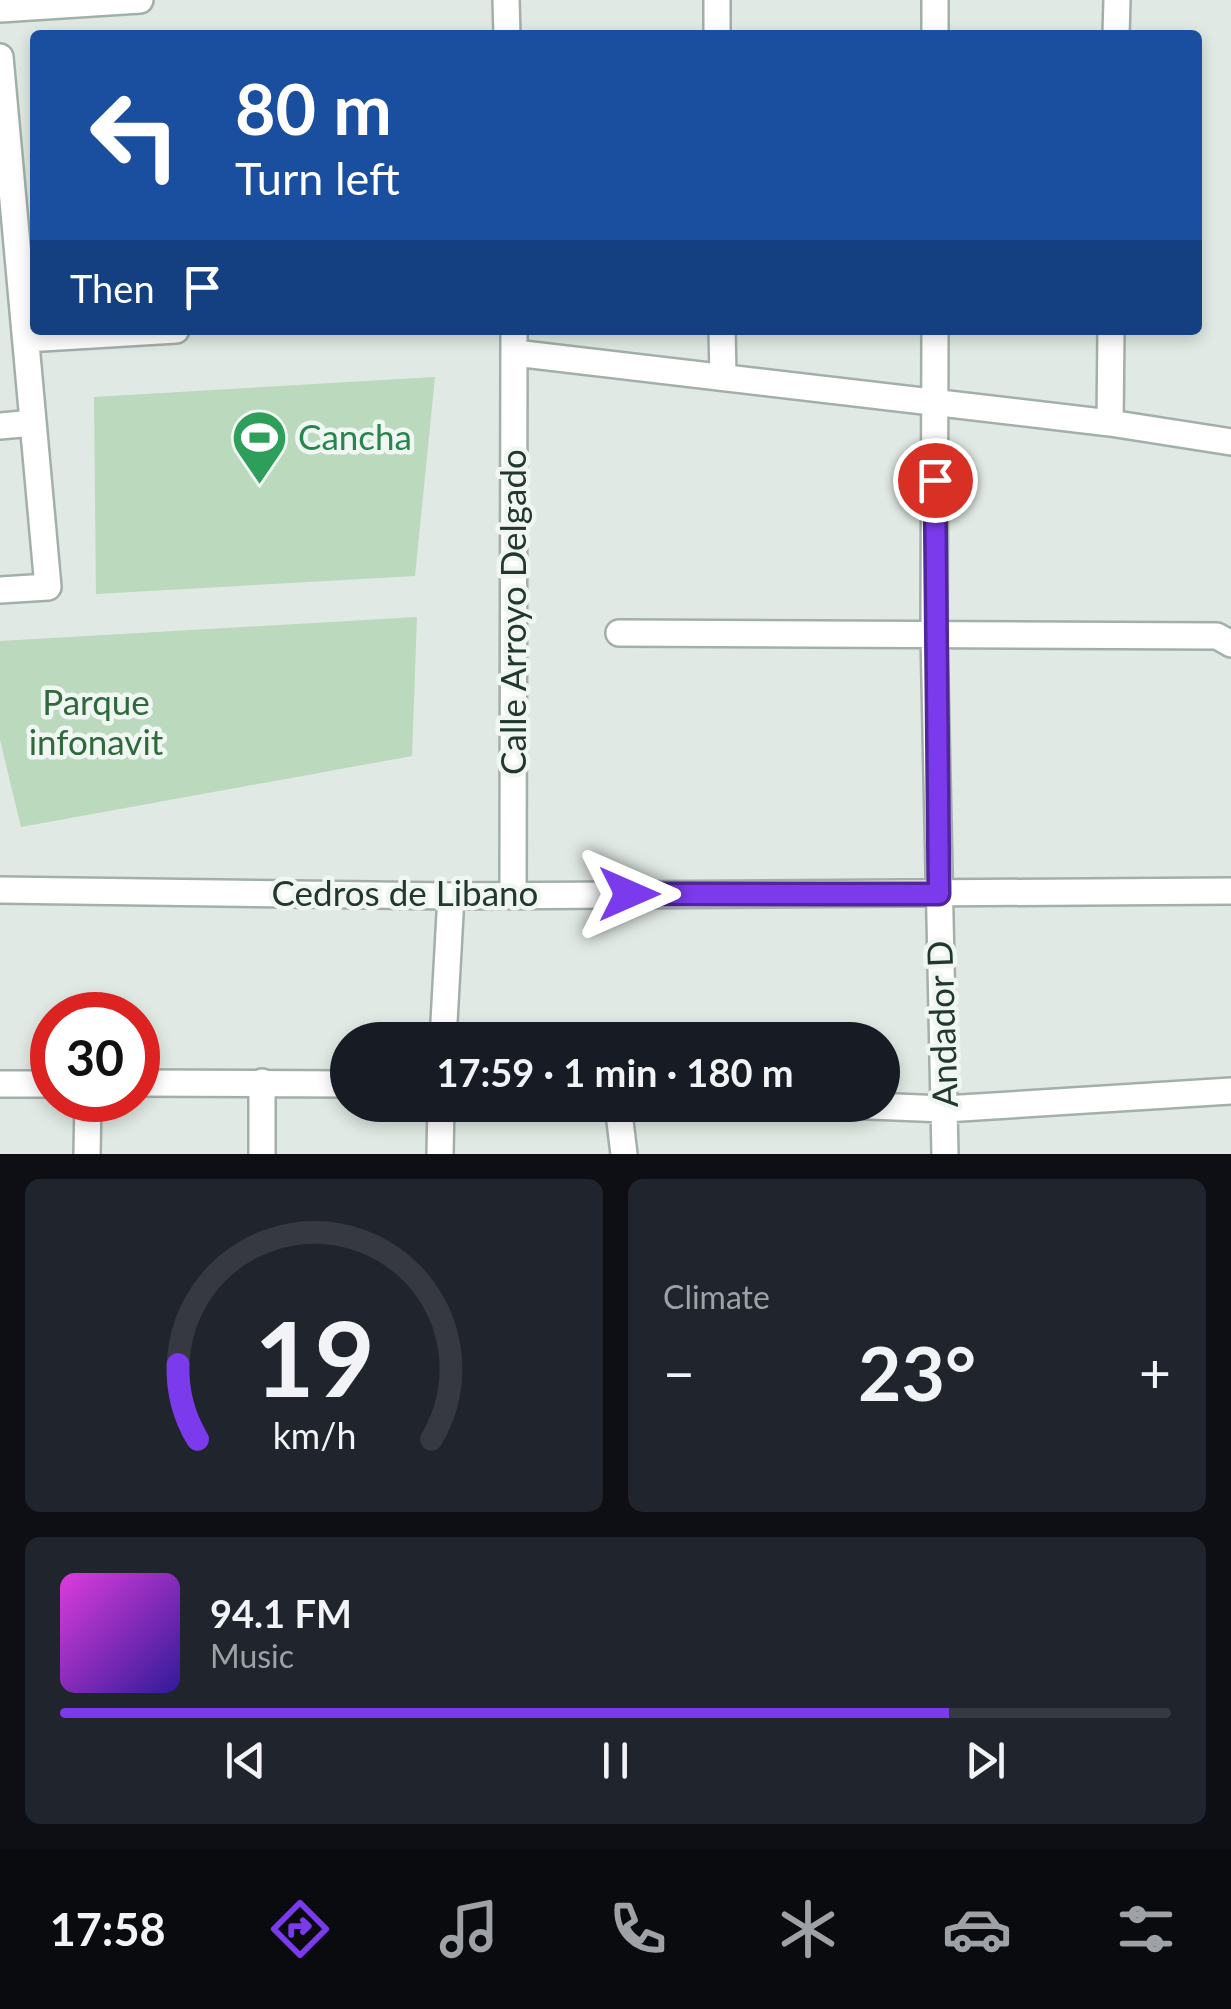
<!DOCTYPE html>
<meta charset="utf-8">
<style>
:root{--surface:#171b24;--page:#20242c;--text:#f1f3f6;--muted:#9ea1a6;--line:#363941;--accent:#7c3aed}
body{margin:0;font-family:Lato,sans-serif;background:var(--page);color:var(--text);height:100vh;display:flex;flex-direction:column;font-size:38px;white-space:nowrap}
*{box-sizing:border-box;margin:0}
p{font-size:32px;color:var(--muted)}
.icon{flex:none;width:55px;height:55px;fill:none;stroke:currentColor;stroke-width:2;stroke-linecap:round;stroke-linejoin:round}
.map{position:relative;height:1154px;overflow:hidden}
.panel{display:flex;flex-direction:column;gap:25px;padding:25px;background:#0d0f14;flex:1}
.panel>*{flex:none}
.hud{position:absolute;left:30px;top:30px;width:1172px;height:305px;border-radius:10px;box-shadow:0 5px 15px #0003;background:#1a4fa0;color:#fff;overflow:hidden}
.speed{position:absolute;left:30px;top:992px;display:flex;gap:20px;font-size:50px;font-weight:700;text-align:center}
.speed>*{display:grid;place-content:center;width:130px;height:130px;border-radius:50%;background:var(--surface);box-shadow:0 5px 15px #0003;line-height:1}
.speed .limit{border:15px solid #d22;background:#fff;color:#111}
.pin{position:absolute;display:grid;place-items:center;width:85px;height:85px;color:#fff;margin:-42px;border:5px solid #fff;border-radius:50%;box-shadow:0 2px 10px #0007}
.me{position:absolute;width:110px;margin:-55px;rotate:90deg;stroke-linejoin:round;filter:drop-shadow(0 0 8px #0008)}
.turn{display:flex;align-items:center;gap:35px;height:210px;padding:0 40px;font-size:45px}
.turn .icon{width:130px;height:130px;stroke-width:2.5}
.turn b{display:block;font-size:70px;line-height:85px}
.then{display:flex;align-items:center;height:95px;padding:0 40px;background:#0003;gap:20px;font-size:38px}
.big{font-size:75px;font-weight:700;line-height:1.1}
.panel .widget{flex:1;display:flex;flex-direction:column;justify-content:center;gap:15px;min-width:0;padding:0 35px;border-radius:15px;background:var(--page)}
.panel .dial{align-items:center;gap:0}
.dial svg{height:260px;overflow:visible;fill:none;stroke:var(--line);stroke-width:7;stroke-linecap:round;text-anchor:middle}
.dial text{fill:var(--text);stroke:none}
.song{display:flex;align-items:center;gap:30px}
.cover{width:120px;height:120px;border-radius:15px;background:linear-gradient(135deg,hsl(300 70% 55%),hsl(250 70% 35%))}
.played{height:10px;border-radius:5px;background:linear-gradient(90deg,var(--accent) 80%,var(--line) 80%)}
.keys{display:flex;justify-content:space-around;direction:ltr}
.heat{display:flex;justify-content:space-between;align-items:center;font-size:55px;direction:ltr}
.panel .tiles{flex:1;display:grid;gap:25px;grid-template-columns:1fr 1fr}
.widget:last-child{grid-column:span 2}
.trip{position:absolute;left:330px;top:1022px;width:570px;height:100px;border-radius:50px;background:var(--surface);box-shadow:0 5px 15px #0003;font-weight:700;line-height:100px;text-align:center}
.tab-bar{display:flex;height:160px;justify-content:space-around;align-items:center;background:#090b0e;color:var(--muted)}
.tab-bar .icon{width:70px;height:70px}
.tab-bar .on{color:var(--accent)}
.tab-bar b{font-size:45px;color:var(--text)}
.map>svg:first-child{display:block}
</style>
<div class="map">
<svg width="1231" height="1154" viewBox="0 0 1231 1154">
<rect width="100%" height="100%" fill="#e0e9e3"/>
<path fill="#bad9bd" d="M435,377L415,576L96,594L94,397Z
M417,617L412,756L21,827L0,740V641Z"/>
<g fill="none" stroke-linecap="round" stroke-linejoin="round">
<defs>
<path id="street" d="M506,0L507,35
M717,0V35
M0,9L140,0
M935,35V0
M1116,35L1117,0
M0,57L48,587L0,590
M722,330L723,375
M935,330L934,635L945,1154
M26,339L176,330
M515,353L1110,423L1231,442
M1110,423L1111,330
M0,426L33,423
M619,633L1217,636L1231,644
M0,890L451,896L1231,891
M513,894L514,330
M443,1040L451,896
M138,1083L348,1084
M0,1084H52
M618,1105L624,1154
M845,1105L945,1109L1231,1091
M87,1154L88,1100
M262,1154V1082
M440,1154L441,1105"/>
</defs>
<use href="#street" stroke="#a3b0a9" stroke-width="30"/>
<use href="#street" stroke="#fff" stroke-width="25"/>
</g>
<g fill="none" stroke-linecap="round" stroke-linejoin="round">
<defs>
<path id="route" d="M629,894H939L935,480"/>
</defs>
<use href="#route" stroke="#51269a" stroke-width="25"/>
<use href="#route" stroke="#7c3aed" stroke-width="18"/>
</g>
<defs>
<symbol id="stadium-pin" viewBox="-11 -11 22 30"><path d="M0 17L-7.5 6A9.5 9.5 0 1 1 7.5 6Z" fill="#2e9e5b" stroke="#f0f6f2"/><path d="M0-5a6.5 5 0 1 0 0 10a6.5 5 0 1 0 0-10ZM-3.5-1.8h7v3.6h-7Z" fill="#fff"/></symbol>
</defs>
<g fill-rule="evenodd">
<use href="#stadium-pin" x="228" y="406" width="63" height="86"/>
</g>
<g text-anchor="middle" stroke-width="9" stroke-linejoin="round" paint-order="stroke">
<g font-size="35" fill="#27864d" stroke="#f0f6f2" text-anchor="start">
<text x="298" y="450">Cancha</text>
</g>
<g font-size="35" fill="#22382e" stroke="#f0f6f2">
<text transform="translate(514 612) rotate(-90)" y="12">Calle Arroyo Delgado</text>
<text x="405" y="906">Cedros de Libano</text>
<text transform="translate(943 1024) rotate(-92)" y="12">Andador D</text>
</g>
<g font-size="35" fill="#306a3c" stroke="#f0f6f2">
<text x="96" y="715">Parque<tspan x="96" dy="40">infonavit</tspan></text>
</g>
</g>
</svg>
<div class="speed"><div class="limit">30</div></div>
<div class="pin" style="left:935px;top:480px;background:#d93025"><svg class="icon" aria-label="arrive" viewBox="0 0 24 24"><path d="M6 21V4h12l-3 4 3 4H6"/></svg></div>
<svg class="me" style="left:629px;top:894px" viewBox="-20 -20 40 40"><path d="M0-17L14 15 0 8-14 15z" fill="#7c3aed" stroke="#fff" stroke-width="4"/></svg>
<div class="trip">17:59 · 1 min · 180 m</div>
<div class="hud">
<div class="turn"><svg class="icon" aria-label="left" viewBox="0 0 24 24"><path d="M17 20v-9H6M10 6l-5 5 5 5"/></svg><div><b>80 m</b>Turn left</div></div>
<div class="then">Then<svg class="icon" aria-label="arrive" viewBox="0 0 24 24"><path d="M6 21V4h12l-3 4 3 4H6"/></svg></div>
</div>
</div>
<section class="panel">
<div class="tiles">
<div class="widget dial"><svg viewBox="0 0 100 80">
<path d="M14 69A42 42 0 1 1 86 69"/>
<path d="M14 69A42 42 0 0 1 8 46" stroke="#7c3aed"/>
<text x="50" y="56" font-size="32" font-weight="700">19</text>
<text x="50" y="72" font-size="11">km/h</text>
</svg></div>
<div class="widget"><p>Climate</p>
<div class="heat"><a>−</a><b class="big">23°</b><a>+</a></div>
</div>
<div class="widget">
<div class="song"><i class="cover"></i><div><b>94.1 FM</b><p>Music</p></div></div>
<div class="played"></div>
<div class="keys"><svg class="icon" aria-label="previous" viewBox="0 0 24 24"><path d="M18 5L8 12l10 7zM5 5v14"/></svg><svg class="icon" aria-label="pause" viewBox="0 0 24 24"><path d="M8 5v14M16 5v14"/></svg><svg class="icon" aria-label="next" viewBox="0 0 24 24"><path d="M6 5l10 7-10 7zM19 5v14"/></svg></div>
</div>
</div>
</section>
<nav class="tab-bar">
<b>17:58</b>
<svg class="icon on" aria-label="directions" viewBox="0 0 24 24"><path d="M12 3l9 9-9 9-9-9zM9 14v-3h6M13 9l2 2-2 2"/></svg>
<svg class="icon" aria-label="music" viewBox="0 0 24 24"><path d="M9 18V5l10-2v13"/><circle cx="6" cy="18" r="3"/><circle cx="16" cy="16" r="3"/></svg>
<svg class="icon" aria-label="phone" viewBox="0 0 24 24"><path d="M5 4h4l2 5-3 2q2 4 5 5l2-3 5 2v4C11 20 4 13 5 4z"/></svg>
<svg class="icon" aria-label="climate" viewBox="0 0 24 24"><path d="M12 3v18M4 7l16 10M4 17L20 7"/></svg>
<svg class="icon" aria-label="car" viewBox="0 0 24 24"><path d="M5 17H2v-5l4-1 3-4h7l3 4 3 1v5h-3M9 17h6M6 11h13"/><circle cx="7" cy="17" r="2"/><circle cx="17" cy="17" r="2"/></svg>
<svg class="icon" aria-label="filters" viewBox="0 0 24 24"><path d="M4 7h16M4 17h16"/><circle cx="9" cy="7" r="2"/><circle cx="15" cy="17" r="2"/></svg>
</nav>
